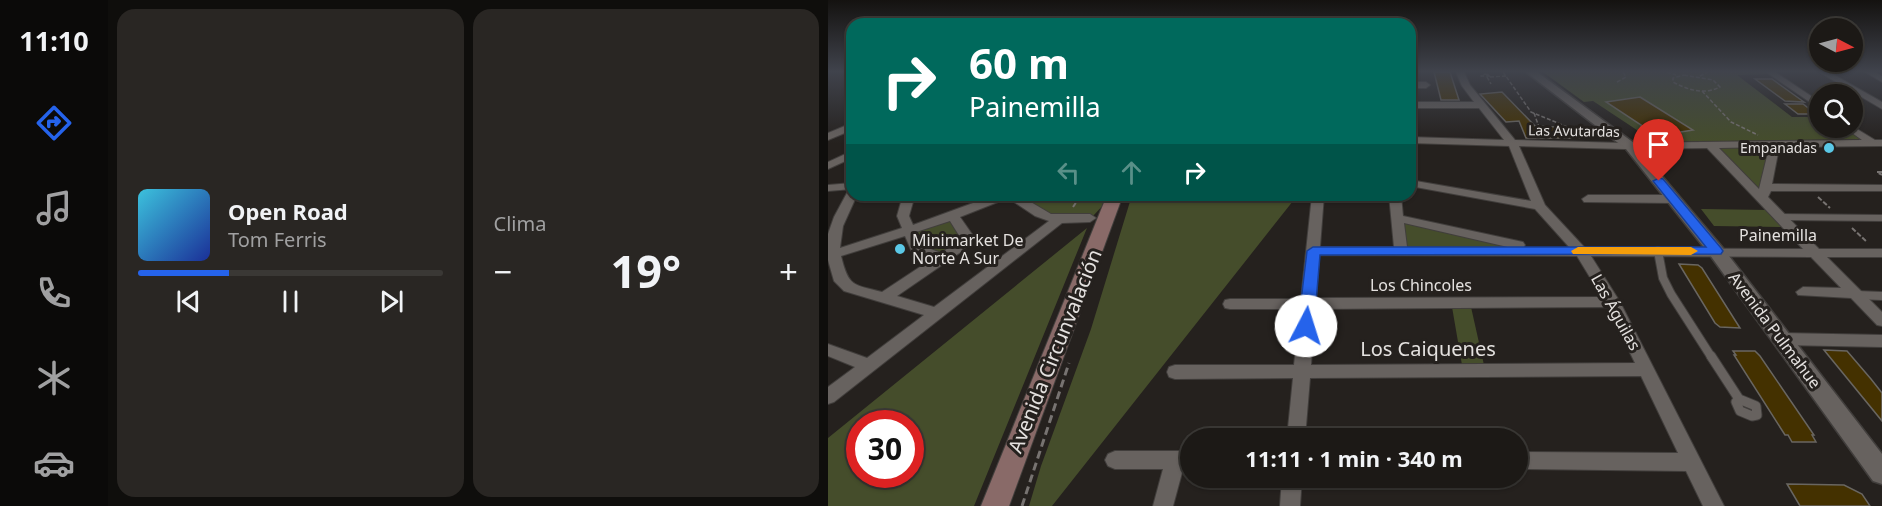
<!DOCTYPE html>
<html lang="es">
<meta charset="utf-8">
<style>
:root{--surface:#1c1916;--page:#292623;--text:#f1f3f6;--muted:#a0a0a1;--line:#3a3835;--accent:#2563eb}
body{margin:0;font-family:"Noto Sans",sans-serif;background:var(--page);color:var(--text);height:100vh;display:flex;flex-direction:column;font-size:22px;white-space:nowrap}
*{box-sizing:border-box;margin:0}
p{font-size:20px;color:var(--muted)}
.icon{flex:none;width:33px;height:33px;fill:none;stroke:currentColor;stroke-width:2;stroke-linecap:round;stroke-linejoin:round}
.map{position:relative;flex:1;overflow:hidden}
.sheet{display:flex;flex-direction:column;gap:9px;padding:9px;background:#0f0e0c;width:720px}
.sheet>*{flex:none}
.guide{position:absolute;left:18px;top:18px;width:570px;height:183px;border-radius:18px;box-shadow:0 2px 4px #0004,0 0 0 2px var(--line);background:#00695c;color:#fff;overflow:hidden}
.needle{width:39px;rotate:96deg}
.controls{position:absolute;left:981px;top:18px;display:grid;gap:12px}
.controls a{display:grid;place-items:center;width:54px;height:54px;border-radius:50%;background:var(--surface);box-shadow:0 2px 4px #0004,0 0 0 2px var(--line);font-size:30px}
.speed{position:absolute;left:18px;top:410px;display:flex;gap:12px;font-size:30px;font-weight:700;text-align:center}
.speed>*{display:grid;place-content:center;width:78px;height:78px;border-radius:50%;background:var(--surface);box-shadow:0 2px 4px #0004,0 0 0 2px var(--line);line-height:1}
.speed .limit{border:9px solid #d22;background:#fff;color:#111}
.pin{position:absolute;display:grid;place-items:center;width:51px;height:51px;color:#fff;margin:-62px -26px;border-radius:50% 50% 50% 0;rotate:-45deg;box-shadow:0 0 6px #0007}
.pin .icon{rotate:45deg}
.me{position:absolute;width:66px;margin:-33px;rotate:5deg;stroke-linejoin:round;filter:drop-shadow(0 0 4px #0008)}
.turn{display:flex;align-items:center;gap:21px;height:126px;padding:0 24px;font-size:27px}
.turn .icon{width:78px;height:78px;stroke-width:2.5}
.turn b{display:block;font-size:42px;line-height:51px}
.lanes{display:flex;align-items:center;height:57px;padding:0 24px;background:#0003;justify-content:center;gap:30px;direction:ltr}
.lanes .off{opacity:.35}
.big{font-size:45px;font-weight:700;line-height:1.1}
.sheet .widget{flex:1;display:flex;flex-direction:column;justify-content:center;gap:9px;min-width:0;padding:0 21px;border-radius:18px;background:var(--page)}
.song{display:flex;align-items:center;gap:18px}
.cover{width:72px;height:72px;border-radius:9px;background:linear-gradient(135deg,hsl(190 70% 55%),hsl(230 70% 35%))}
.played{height:6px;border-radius:3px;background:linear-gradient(90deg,var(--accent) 30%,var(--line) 30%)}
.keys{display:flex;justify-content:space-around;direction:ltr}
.heat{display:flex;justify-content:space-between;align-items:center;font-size:33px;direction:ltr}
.sheet .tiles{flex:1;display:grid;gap:9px;grid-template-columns:repeat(2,1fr)}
.trip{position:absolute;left:352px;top:428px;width:348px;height:60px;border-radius:30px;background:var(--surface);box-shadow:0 2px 4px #0004,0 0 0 2px var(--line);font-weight:700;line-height:60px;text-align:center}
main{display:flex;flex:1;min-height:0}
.menu{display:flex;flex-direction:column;width:108px;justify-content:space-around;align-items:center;background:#0b0a09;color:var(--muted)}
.menu .icon{width:42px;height:42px}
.menu .selected{color:var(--accent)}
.menu b{font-size:27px;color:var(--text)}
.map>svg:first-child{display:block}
</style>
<main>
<nav class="menu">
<b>11:10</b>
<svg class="icon selected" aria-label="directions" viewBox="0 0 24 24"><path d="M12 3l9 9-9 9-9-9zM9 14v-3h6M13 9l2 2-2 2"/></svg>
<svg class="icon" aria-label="music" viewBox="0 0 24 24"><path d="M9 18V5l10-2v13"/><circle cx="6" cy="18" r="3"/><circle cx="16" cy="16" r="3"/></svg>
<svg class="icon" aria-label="phone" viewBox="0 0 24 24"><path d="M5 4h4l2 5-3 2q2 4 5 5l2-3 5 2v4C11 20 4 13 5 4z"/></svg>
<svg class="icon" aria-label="climate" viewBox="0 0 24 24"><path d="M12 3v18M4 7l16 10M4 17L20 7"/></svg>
<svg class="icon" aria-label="car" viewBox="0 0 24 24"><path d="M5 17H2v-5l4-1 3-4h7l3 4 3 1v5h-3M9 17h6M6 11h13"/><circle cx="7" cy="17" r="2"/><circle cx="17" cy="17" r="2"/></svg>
</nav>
<section class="sheet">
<div class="tiles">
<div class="widget">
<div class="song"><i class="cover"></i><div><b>Open Road</b><p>Tom Ferris</p></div></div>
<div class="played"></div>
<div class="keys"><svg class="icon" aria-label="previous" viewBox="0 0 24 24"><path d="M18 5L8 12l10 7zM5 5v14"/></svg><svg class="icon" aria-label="pause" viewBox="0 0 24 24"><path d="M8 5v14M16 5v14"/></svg><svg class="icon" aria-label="next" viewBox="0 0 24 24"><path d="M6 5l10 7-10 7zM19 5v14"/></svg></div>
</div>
<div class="widget"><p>Clima</p>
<div class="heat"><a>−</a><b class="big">19°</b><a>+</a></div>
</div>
</div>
</section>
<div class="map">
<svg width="1054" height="506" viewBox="0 0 1054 506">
<rect width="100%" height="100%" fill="#25211e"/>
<path fill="#454d2b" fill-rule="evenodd" d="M715,72H939L942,74L909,75L964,117H991L992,128H1018L1034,139L827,142L765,101L756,102Z
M947,145L932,192L887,147Z
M186,195H282L280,200L265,216L221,217Z
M304,195H439L465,201L224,506H201L213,466L263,329Z
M873,209L942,210L958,227L886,226Z
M123,218L137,235L115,257L95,252L83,231Z
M575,222L697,249H579Z
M259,228L146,506H0V438ZM32,423H82V474H32Z
M624,307H643L656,365H634Z"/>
<path fill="#443100" stroke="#696661" stroke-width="1.5" d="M606,72H622L631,100H613Z
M927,79H944L976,102L957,101Z
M674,92L707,126L766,129L765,138H698L691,121L678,122L652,94Z
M812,97L865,130L840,134L833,129L822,131L778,102Z
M957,104H975L988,114H970Z
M851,264L870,265L874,268L912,328L892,327L887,323Z
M996,350L1019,351L1043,379L1054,393V421Z
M905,351H927L932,356L986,435H984L988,442H964L960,435H957L906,355H908Z
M959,484L1016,485L1034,494L1042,506H972Z"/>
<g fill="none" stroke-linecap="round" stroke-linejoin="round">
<defs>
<path id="service-far2" d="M952,217L1054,218"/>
<path id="service-far1" d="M830,251L835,278L843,294L884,358
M1029,295L1054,296"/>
<path id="service" d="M883,356L911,399
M911,399L928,406L929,415L924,416L912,411L908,402Z"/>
<path id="minor" d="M628,72H636L642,85L687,140L796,143L1034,140L1017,128H1024V126L1047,140H1054V146L957,147L950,153L944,184L1054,185V191H943L940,197L991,249H1054V257H999L1054,312V326L1049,325L1023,298L970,295L968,292L975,287L1013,288L983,257L763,256L792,302L896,506H875L858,471L690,469V453L692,452L850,453L813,376L482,378L477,438H459L465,378L347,379L341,377L339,372L341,367L347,365H466L472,309H402L397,308L395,304L397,300L402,299H473L484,195H496L492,247H566L561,195H573L575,216L695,242L697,245L695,248H742L707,209L582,186V180L703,201L681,146L582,143V137L676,140L651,108H582V102H646L634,86ZM691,146L796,149L879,148L975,249L757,248L717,205ZM944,147L940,152L931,189L891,148ZM576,223L684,248L579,247ZM491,255L749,256L774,297L488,298ZM780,307L807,363L483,365L487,309Z
M938,72H947L992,102V109Z
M991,72H1001L1054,102V109Z
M1037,72H1047L1054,76V82Z
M582,82H598L602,85L598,88H582Z
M24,123V130L0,140V133Z
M24,151V158L0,169V162Z
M24,183V189L0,191V185Z
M24,189V195H29L15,226L12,248L74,228L69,216L75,195H87L81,216L85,225L167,195H191L223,214H262L268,218L262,222L234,223L6,402L0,404V387L27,367L0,356V344L39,358L96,315L16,291L6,281L0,260V234L6,217L20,191ZM180,198L207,216L221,221L106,307L69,296L143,245L146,237L132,217ZM122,221L132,237V240L113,253L95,246L88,232ZM77,236L84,252L104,259L54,292C25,284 21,288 13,256Z
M760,195H845L851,199L845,203L756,202L754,199Z
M955,333L1054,335V347L955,345L949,343L947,339L949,335Z
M287,451H363V469H355L345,506H325L335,469H287L280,466L277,460L280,454Z
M454,477H474L472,506H452Z"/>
<path id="tertiary" d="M698,72H709L806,143L894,247L1054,454V484L1045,481L882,255L798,149Z"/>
<path id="secondary" d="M279,195H295L181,506H153Z"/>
</defs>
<use href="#service-far2" stroke="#413e3c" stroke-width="8"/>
<use href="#service-far1" stroke="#413e3c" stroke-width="10"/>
<use href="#service" stroke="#413e3c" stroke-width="11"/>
<use href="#minor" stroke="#413e3c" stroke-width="2"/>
<use href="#tertiary" stroke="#413e3c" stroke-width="3"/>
<use href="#secondary" stroke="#413e3c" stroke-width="2"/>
<path stroke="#777371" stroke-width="1.5" stroke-dasharray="4 2" stroke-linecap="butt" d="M675,72L703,112L742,128
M839,72L848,75
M657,74L662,75V76H653Z
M856,75L885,80L892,87C876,95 860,90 845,82V78Z
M872,76L880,72
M659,77L663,84
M662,77L678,76
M789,82L798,77L795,72
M874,91L903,122L930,135
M706,113L711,127L709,129"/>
<path stroke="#777371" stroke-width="2" stroke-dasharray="5 2" stroke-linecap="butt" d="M1054,172H1049L1054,175
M990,197L1002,208
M245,207L253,195
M1024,228L1039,242"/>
<path stroke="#777371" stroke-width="3" stroke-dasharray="8 4.5" stroke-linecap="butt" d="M194,506L241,363"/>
<use href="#service-far2" stroke="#67625f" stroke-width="6"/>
<use href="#service-far1" stroke="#67625f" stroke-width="8"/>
<use href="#service" stroke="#67625f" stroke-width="9"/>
<use href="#minor" fill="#67625f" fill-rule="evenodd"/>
<use href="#tertiary" fill="#67625f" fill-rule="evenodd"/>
<use href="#secondary" fill="#896a68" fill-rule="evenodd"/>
</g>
<linearGradient id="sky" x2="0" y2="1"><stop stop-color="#141210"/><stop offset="0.5" stop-color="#40434c"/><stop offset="1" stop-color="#40434c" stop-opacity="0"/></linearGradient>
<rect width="1054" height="143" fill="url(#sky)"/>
<path fill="#2563eb" stroke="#184099" stroke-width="1.5" d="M831,178L835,179L893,248L895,251L893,254L492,255L486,326L484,330H473L470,326L479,251L485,247H878L825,181Z"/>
<path fill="#f59e0b" d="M750,247H863L870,251L863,255L745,254L743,251Z"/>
<g fill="#5bc8e6" stroke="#25211e" stroke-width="2">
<circle cx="1001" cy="148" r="6"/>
<circle cx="72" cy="249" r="6"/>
</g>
<g text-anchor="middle" stroke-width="6" stroke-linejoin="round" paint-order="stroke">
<g font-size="14" fill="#e4e1df" stroke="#25211e">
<text transform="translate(746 131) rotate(1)" y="5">Las Avutardas</text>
</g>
<g font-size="14" fill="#e4e1df" stroke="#25211e" text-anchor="end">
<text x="989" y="153">Empanadas</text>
</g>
<g font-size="16" fill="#e4e1df" stroke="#25211e">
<text x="950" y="241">Painemilla</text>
<text x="593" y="291">Los Chincoles</text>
<text transform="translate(788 312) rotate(61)" y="6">Las Águilas</text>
<text transform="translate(947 330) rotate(53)" y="6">Avenida Pulmahue</text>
</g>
<g font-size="16" fill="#e4e1df" stroke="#25211e" text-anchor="start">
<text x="84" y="246">Minimarket De<tspan x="84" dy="18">Norte A Sur</tspan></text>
</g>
<g font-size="20" fill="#e4e1df" stroke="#25211e">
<text x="600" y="356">Los Caiquenes</text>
<text transform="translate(227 351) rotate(-68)" y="7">Avenida Circunvalación</text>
</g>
</g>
</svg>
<div class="controls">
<a><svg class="needle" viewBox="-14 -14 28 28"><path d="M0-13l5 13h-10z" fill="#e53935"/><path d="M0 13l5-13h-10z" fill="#a0a0a1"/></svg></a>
<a><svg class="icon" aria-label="search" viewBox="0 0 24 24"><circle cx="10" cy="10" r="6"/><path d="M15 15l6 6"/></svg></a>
</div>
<div class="speed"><div class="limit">30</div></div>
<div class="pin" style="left:831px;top:181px;background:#d93025"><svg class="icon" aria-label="arrive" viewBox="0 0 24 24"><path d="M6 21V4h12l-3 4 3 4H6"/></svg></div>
<svg class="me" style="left:478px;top:326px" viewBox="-20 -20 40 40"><circle r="19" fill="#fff"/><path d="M0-13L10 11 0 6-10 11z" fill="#2563eb"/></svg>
<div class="trip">11:11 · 1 min · 340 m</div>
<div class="guide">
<div class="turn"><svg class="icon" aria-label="right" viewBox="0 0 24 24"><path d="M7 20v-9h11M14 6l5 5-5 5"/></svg><div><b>60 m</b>Painemilla</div></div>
<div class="lanes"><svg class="icon off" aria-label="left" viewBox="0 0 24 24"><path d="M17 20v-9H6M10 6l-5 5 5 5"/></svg><svg class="icon off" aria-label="ahead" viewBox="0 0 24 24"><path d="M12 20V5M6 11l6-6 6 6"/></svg><svg class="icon" aria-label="right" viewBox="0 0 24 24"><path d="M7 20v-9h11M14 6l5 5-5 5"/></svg></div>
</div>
</div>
</main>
